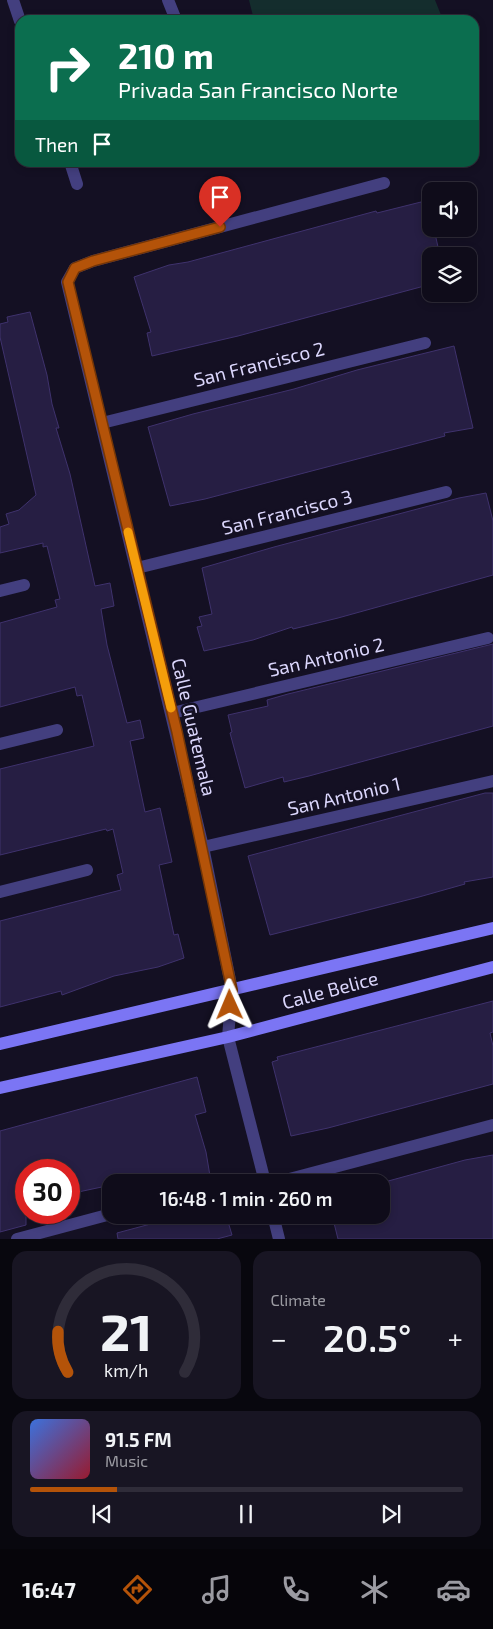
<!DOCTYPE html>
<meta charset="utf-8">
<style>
:root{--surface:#0f0c1a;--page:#181523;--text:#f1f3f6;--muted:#9b9ba2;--line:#2f2c39;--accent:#b45309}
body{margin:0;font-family:"Exo 2",sans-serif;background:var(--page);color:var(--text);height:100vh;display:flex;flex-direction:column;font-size:19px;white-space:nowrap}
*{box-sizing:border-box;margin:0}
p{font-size:16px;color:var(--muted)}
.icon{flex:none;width:28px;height:28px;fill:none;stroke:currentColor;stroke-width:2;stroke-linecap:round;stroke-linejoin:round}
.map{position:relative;height:1239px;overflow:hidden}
.drawer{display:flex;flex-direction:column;gap:12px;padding:12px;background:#08070e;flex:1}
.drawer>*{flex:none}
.top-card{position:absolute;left:15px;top:15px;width:464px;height:152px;border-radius:15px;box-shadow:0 2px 8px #0003,0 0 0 1px var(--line);background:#0b6e4f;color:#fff;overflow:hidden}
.fabs{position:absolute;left:422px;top:182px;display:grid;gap:10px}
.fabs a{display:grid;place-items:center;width:55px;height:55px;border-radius:10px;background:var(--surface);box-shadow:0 2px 8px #0003,0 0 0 1px var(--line);font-size:25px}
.speed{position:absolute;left:15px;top:1159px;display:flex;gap:10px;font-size:25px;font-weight:700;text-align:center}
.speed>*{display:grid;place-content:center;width:65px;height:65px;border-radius:50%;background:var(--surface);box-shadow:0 2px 8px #0003,0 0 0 1px var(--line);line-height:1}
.speed .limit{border:8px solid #d22;background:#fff;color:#111}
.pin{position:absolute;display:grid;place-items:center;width:42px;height:42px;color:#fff;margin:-51px -21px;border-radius:50% 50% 50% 0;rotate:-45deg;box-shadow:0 0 5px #0007}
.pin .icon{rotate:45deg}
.me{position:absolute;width:55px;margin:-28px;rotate:359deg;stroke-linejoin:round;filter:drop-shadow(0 0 4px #0008)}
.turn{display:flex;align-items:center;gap:18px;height:105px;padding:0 20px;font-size:22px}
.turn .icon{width:65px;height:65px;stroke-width:2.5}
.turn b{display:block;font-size:35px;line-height:42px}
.then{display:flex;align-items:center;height:48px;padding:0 20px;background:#0003;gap:10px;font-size:19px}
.big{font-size:38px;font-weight:600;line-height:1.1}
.drawer .widget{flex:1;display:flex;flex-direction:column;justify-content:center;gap:8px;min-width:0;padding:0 18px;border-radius:15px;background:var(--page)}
.drawer .dial{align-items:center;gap:0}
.dial svg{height:130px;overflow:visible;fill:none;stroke:var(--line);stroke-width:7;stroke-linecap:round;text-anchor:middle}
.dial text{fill:var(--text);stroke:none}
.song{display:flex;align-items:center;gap:15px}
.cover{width:60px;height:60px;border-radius:8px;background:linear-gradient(135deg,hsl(220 70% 55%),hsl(350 70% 35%))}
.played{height:5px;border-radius:2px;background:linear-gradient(90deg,var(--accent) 20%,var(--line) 20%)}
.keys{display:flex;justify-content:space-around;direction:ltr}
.heat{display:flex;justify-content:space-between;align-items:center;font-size:28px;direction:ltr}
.drawer .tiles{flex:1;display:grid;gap:12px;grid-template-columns:1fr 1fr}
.widget:last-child{grid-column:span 2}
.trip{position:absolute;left:102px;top:1174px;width:288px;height:50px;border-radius:15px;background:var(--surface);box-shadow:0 2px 8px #0003,0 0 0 1px var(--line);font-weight:600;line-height:50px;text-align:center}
.dock{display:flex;height:80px;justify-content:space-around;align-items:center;background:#06050a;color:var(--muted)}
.dock .icon{width:35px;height:35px}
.dock .selected{color:var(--accent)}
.dock b{font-size:22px;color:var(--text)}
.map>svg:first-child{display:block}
</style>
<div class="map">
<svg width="493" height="1239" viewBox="0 0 493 1239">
<rect width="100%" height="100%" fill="#141023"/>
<path fill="#142d2d" d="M249,0H435L443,20H254Z"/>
<path fill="#261e43" stroke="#3f326d" d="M421,202L428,226L431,225V229H434L440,256H431V282L428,285L238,336L152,356L147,333L151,332L134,277L169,265L188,262L376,211L377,213Z
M30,312L47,375L52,404L59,428H56L70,474L95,586L110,583L114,606L101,609L107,645L127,723L140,720L144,738L130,741L145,812L160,808L172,862L159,865L174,935L178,934L184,958L158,967L114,976L62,995L61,991L0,1007V921L121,890L117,875L123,873L113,829L107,831L106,829L0,855V769L94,746L82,695L77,696L75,687L0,707V623L57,607L55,600L60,599L47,546L43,547V543L0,553V527L9,524L6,514L19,510L36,495L0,337V324L8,322L7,317Z
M454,346L473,428L444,433L445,436L205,499L170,506L148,427L193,414L294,389L357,370Z
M486,493L493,521V575L338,618L293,629L292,627L253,640L204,651L197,627L202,626L199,617L212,614L202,568L274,547L459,498Z
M493,644V726L309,776L284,782L283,777L245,788L230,733L232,732L228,715L268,706L267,700L288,694Z
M485,793H493V877L464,882L465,884L419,897L270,935L248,856Z
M493,1001V1032L490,1033L493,1046V1084L328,1128L291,1136L272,1062L278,1060L277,1057Z
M197,1077L206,1112L195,1115L206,1152L211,1182H111V1185L69,1194V1170H26V1225L0,1232V1131Z
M493,1155V1239H338L332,1215H381V1183L465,1160Z
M184,1215H226L232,1235L217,1239H118L117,1233Z"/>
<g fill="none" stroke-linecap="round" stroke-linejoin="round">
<path stroke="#433f7f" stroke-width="12" d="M13,0L20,21
M168,0L176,20
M70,162L77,184
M102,423L425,343
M137,568L446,492
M0,591L24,585
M172,713L488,638
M0,744L57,730
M203,847L493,781
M0,892L87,870
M265,1182L228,1037L232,990L203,847L67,282L75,268L93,261L384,183
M278,1182L493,1125
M273,1215L279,1239
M17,1239L111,1214"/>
<path stroke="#7b75f4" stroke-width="12" d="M0,1044L493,928
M0,1088L228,1037L493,967"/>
</g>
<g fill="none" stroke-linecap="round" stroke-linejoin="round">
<defs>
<path id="route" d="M220,227L93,261L75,268L68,282L177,732L232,990L230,1005"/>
</defs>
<use href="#route" stroke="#753606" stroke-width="12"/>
<use href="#route" stroke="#b45309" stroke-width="9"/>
<path stroke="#f59e0b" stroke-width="9" d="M128,532L171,708"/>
</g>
<g text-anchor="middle" stroke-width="5" stroke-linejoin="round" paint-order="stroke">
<g font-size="19" fill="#dbd6fc" stroke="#141023">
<text transform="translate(259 364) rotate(-14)" y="7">San Francisco 2</text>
<text transform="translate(287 512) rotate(-14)" y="7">San Francisco 3</text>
<text transform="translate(326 657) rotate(-13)" y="7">San Antonio 2</text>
<text transform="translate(194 727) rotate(77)" y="7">Calle Guatemala</text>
<text transform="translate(344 796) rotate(-13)" y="7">San Antonio 1</text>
<text transform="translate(330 990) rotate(-15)" y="7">Calle Belice</text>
</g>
</g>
</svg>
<div class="fabs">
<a><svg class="icon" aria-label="sound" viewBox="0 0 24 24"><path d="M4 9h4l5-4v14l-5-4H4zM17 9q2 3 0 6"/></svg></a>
<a><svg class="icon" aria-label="layers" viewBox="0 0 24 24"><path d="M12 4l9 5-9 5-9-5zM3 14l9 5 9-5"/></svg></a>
</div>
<div class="speed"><div class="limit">30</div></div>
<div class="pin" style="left:220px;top:227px;background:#d93025"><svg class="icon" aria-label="arrive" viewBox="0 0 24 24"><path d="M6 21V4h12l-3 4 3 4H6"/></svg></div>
<svg class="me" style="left:230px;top:1005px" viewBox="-20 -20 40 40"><path d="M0-17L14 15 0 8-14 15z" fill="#b45309" stroke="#fff" stroke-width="4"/></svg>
<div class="trip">16:48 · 1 min · 260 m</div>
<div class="top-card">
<div class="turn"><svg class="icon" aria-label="right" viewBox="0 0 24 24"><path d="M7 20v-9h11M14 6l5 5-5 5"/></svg><div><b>210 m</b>Privada San Francisco Norte</div></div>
<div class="then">Then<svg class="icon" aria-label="arrive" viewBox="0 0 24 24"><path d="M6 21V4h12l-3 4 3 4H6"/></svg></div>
</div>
</div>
<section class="drawer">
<div class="tiles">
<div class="widget dial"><svg viewBox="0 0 100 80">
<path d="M14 69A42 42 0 1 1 86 69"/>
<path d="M14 69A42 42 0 0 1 8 44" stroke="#b45309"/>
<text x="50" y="56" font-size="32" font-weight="700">21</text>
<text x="50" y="72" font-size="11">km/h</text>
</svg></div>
<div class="widget"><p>Climate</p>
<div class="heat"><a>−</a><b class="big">20.5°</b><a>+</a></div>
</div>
<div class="widget">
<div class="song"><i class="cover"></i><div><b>91.5 FM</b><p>Music</p></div></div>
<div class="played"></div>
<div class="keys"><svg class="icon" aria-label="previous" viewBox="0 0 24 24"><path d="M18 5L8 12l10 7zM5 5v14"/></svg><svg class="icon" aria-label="pause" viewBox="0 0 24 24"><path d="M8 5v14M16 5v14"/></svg><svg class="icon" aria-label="next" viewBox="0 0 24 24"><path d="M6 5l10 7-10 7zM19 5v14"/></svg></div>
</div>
</div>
</section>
<nav class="dock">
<b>16:47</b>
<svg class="icon selected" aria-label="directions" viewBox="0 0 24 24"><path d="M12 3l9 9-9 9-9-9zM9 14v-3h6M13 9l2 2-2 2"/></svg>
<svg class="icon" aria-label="music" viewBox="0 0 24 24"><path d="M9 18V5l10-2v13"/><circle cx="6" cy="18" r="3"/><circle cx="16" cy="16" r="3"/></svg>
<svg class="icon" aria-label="phone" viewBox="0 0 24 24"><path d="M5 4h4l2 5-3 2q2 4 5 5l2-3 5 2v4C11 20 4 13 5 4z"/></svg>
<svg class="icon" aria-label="climate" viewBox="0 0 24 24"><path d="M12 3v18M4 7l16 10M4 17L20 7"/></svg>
<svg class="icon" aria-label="car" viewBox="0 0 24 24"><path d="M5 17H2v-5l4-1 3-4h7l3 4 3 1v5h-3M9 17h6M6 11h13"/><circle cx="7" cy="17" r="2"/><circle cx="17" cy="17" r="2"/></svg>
</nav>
